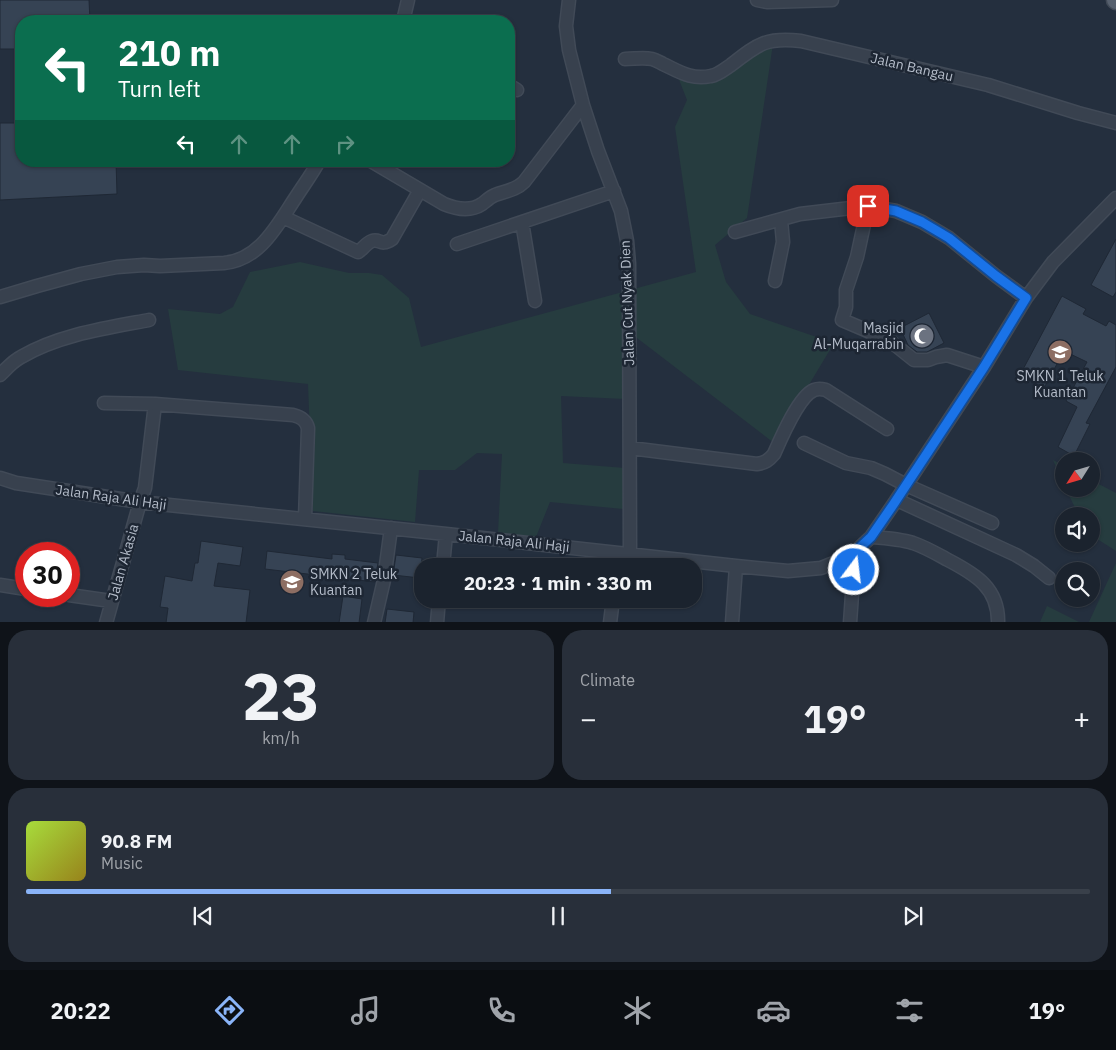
<!DOCTYPE html>
<meta charset="utf-8">
<style>
:root{--surface:#1b232e;--page:#282f3a;--text:#f1f3f6;--muted:#a0a4aa;--line:#39404a;--accent:#8ab4f8}
body{margin:0;font-family:"IBM Plex Sans",sans-serif;background:var(--page);color:var(--text);height:100vh;display:flex;flex-direction:column;font-size:19px;white-space:nowrap}
*{box-sizing:border-box;margin:0}
p{font-size:16px;color:var(--muted)}
.icon{flex:none;width:28px;height:28px;fill:none;stroke:currentColor;stroke-width:2;stroke-linecap:round;stroke-linejoin:round}
.map{position:relative;height:622px;overflow:hidden}
.details{display:flex;flex-direction:column;gap:8px;padding:8px;background:#0f1319;flex:1}
.details>*{flex:none}
.hud{position:absolute;left:15px;top:15px;width:500px;height:152px;border-radius:20px;box-shadow:0 1px 4px #0004,0 0 0 1px var(--line);background:#0b6e4f;color:#fff;overflow:hidden}
.needle{width:32px;rotate:233deg}
.tools{position:absolute;left:1055px;top:452px;display:grid;gap:10px}
.tools a{display:grid;place-items:center;width:45px;height:45px;border-radius:50%;background:var(--surface);box-shadow:0 1px 4px #0004,0 0 0 1px var(--line);font-size:25px}
.speed{position:absolute;left:15px;top:542px;display:flex;gap:10px;font-size:25px;font-weight:700;text-align:center}
.speed>*{display:grid;place-content:center;width:65px;height:65px;border-radius:50%;background:var(--surface);box-shadow:0 1px 4px #0004,0 0 0 1px var(--line);line-height:1}
.speed .limit{border:8px solid #d22;background:#fff;color:#111}
.pin{position:absolute;display:grid;place-items:center;width:42px;height:42px;color:#fff;margin:-21px;border-radius:10px;box-shadow:0 2px 8px #0006}
.me{position:absolute;width:55px;margin:-28px;rotate:15deg;stroke-linejoin:round;filter:drop-shadow(0 0 4px #0008)}
.turn{display:flex;align-items:center;gap:18px;height:105px;padding:0 20px;font-size:22px}
.turn .icon{width:65px;height:65px;stroke-width:2.5}
.turn b{display:block;font-size:35px;line-height:42px}
.lanes{display:flex;align-items:center;height:48px;padding:0 20px;background:#0003;justify-content:center;gap:25px;direction:ltr}
.lanes .off{opacity:.35}
.big{font-size:38px;font-weight:700;line-height:1.1}
.details .tile{flex:1;display:flex;flex-direction:column;justify-content:center;gap:8px;min-width:0;padding:0 18px;border-radius:20px;background:var(--page)}
.details .dial{align-items:center;gap:0}
.dial b{font-size:65px;line-height:1}
.song{display:flex;align-items:center;gap:15px}
.cover{width:60px;height:60px;border-radius:8px;background:linear-gradient(135deg,hsl(80 70% 55%),hsl(50 70% 35%))}
.played{height:5px;border-radius:2px;background:linear-gradient(90deg,var(--accent) 55%,var(--line) 55%)}
.keys{display:flex;justify-content:space-around;direction:ltr}
.heat{display:flex;justify-content:space-between;align-items:center;font-size:28px;direction:ltr}
.details .tiles{flex:1;display:grid;gap:8px;grid-template-columns:1fr 1fr}
.tile:last-child{grid-column:span 2}
.trip{position:absolute;left:414px;top:558px;width:288px;height:50px;border-radius:20px;background:var(--surface);box-shadow:0 1px 4px #0004,0 0 0 1px var(--line);font-weight:700;line-height:50px;text-align:center}
.tabs{display:flex;height:80px;justify-content:space-around;align-items:center;background:#0b0e12;color:var(--muted)}
.tabs .icon{width:35px;height:35px}
.tabs .active{color:var(--accent)}
.tabs b{font-size:22px;color:var(--text)}
.map>svg:first-child{display:block}
</style>
<div class="map">
<svg width="1116" height="623" viewBox="0 0 1116 623">
<rect width="100%" height="100%" fill="#242f3e"/>
<path fill="#263c3f" d="M773,44L747,218L715,245L726,282L750,314L834,343L774,443L637,338H626L625,399L561,396L563,463L625,468L623,509L550,502L536,537L498,533L502,454L477,453L455,470H419L415,522L313,511L308,384L178,370L168,309L220,314L233,307L250,272L300,262L349,273H369L382,275L409,298L421,347L696,272L675,127L687,100L678,77L701,84L716,79Z
M1053,460L1064,466V484Z
M1091,480L1116,493V551L1091,535V516H1079L1066,489H1091Z
M1116,563V622H1089Z
M1047,606L1079,622H1040Z"/>
<path fill="#364354" stroke="#1f2835" d="M0,0H89L90,21H21V49H0Z
M0,123H21V161H116L117,194L0,200Z
M1116,239V292L1113,297L1091,285Z
M1062,296L1086,309L1083,314L1106,326L1109,321L1116,325V367L1086,423L1090,424L1074,456L1058,447L1077,407L1066,401L1087,362L1064,351L1044,388L1020,375Z
M929,313L944,343L927,352H917L908,345L900,328Z
M201,541L243,547L240,566L218,563L214,586L250,590L246,623H166L168,608L160,607L165,576L192,581L195,563H198Z
M267,551L332,559V554L345,555V559L378,563L375,582L265,569Z
M396,555L422,558L420,578L393,575Z
M343,596L362,599L359,623H339Z
M387,609L414,612L413,623H385Z"/>
<g fill="none" stroke-linecap="round" stroke-linejoin="round">
<defs>
<path id="minor" d="M569,0L566,26L569,50L583,105L598,151L621,211L627,241L629,264L630,554
M757,0L767,2L832,0
M402,21L404,17L408,0
M625,59C634,59 643,57 652,59C656,60 659,62 663,64C680,72 691,80 711,76C718,75 725,69 731,65C758,44 766,37 801,41L988,85L1078,113L1116,123
M509,85L517,90
M371,161L444,204C456,209 470,212 482,204C486,201 490,197 495,195C506,191 516,190 524,182L583,105
M868,206L857,257L846,290V307L842,320L889,340L914,360H928L936,357L947,355L984,367
M283,217L358,252C363,249 366,243 372,241C380,238 380,247 392,239L420,190
M522,222L535,301
M735,232L800,214L868,206L896,211L922,222L949,238L996,276L1026,298
M457,244L614,191
M775,281L783,242L781,220
M0,297L37,286L81,274L117,267L144,265L160,266L224,263C260,260 278,224 296,197C303,186 312,174 319,161
M0,375C6,369 13,361 21,357C58,335 106,328 149,320
M104,403L155,404
M804,443L846,463L871,468L885,474L906,485L992,523
M630,448L757,464C765,463 769,460 774,454C781,438 799,396 814,390C819,388 822,389 826,390L887,429
M0,478L16,483L140,502L446,534L736,566L788,571L821,568L841,560L855,552L871,537L893,505L984,367L1026,298L1053,262L1116,198
M897,500L1016,555L1034,566L1049,578
M871,537C885,538 900,539 913,543C925,547 937,554 948,560C975,574 999,588 998,623
M443,566L446,534
M617,566L618,553
M0,585L26,589
M69,595L111,601
M106,623L140,502L145,488L155,404L293,415C301,417 306,420 308,428L305,519
M374,623L384,580L391,528
M437,623L439,599
M610,623L613,599
M732,623L736,566
M850,623L855,552"/>
<path id="major" d="M1115,0L1116,1"/>
</defs>
<use href="#minor" stroke="#414a57" stroke-width="15"/>
<use href="#major" stroke="#414a57" stroke-width="19"/>
<use href="#minor" stroke="#38414e" stroke-width="12"/>
<use href="#major" stroke="#56606e" stroke-width="16"/>
</g>
<g fill="none" stroke-linecap="round" stroke-linejoin="round">
<defs>
<path id="route" d="M854,570L855,552L871,537L893,505L984,367L1026,298L996,276L949,238L922,222L896,211L868,206"/>
</defs>
<use href="#route" stroke="#114b97" stroke-width="12"/>
<use href="#route" stroke="#1a73e8" stroke-width="9"/>
</g>
<defs>
<symbol id="mosque-disc" viewBox="-11 -11 22 22"><circle r="9.5" fill="#6b7280" stroke="#1d2633"/><path d="M3.5-4.9A6 6 0 1 0 3.5 4.9A5 5 0 1 1 3.5-4.9Z" fill="#fff"/></symbol>
<symbol id="school-disc" viewBox="-11 -11 22 22"><circle r="9.5" fill="#8d6e63" stroke="#1d2633"/><path d="M0-5L7-2L0 1L-7-2ZM-4 1L0 2.5L4 1V4Q0 6-4 4Z" fill="#fff"/></symbol>
</defs>
<g fill-rule="evenodd">
<use href="#mosque-disc" x="908" y="322" width="28" height="28"/>
<use href="#school-disc" x="1046" y="338" width="28" height="28"/>
<use href="#school-disc" x="278" y="568" width="28" height="28"/>
</g>
<g text-anchor="middle" stroke-width="5" stroke-linejoin="round" paint-order="stroke">
<g font-size="14" fill="#b4bcc9" stroke="#1d2633">
<text transform="translate(912 67) rotate(13)" y="5">Jalan Bangau</text>
<text transform="translate(627 303) rotate(-92)" y="5">Jalan Cut Nyak Dien</text>
<text transform="translate(111 497) rotate(8)" y="5">Jalan Raja Ali Haji</text>
<text transform="translate(514 541) rotate(6)" y="5">Jalan Raja Ali Haji</text>
<text transform="translate(123 562) rotate(-74)" y="5">Jalan Akasia</text>
</g>
<g font-size="14" fill="#b4bcc9" stroke="#1d2633" text-anchor="end">
<text x="904" y="333">Masjid<tspan x="904" dy="16">Al-Muqarrabin</tspan></text>
<text x="1060" y="381" text-anchor="middle">SMKN 1 Teluk<tspan x="1060" dy="16">Kuantan</tspan></text>
<text x="310" y="579" text-anchor="start">SMKN 2 Teluk<tspan x="310" dy="16">Kuantan</tspan></text>
</g>
</g>
</svg>
<div class="tools">
<a><svg class="needle" viewBox="-14 -14 28 28"><path d="M0-13l5 13h-10z" fill="#e53935"/><path d="M0 13l5-13h-10z" fill="#a0a4aa"/></svg></a>
<a><svg class="icon" aria-label="sound" viewBox="0 0 24 24"><path d="M4 9h4l5-4v14l-5-4H4zM17 9q2 3 0 6"/></svg></a>
<a><svg class="icon" aria-label="search" viewBox="0 0 24 24"><circle cx="10" cy="10" r="6"/><path d="M15 15l6 6"/></svg></a>
</div>
<div class="speed"><div class="limit">30</div></div>
<div class="pin" style="left:868px;top:206px;background:#d93025"><svg class="icon" aria-label="arrive" viewBox="0 0 24 24"><path d="M6 21V4h12l-3 4 3 4H6"/></svg></div>
<svg class="me" style="left:854px;top:570px" viewBox="-20 -20 40 40"><circle r="17" fill="#1a73e8" stroke="#fff" stroke-width="3"/><path d="M0-11L8 9 0 5-8 9z" fill="#fff"/></svg>
<div class="trip">20:23 · 1 min · 330 m</div>
<div class="hud">
<div class="turn"><svg class="icon" aria-label="left" viewBox="0 0 24 24"><path d="M17 20v-9H6M10 6l-5 5 5 5"/></svg><div><b>210 m</b>Turn left</div></div>
<div class="lanes"><svg class="icon" aria-label="left" viewBox="0 0 24 24"><path d="M17 20v-9H6M10 6l-5 5 5 5"/></svg><svg class="icon off" aria-label="ahead" viewBox="0 0 24 24"><path d="M12 20V5M6 11l6-6 6 6"/></svg><svg class="icon off" aria-label="ahead" viewBox="0 0 24 24"><path d="M12 20V5M6 11l6-6 6 6"/></svg><svg class="icon off" aria-label="right" viewBox="0 0 24 24"><path d="M7 20v-9h11M14 6l5 5-5 5"/></svg></div>
</div>
</div>
<section class="details">
<div class="tiles">
<div class="tile dial"><b>23</b><p>km/h</p></div>
<div class="tile"><p>Climate</p>
<div class="heat"><a>−</a><b class="big">19°</b><a>+</a></div>
</div>
<div class="tile">
<div class="song"><i class="cover"></i><div><b>90.8 FM</b><p>Music</p></div></div>
<div class="played"></div>
<div class="keys"><svg class="icon" aria-label="previous" viewBox="0 0 24 24"><path d="M18 5L8 12l10 7zM5 5v14"/></svg><svg class="icon" aria-label="pause" viewBox="0 0 24 24"><path d="M8 5v14M16 5v14"/></svg><svg class="icon" aria-label="next" viewBox="0 0 24 24"><path d="M6 5l10 7-10 7zM19 5v14"/></svg></div>
</div>
</div>
</section>
<nav class="tabs">
<b>20:22</b>
<svg class="icon active" aria-label="directions" viewBox="0 0 24 24"><path d="M12 3l9 9-9 9-9-9zM9 14v-3h6M13 9l2 2-2 2"/></svg>
<svg class="icon" aria-label="music" viewBox="0 0 24 24"><path d="M9 18V5l10-2v13"/><circle cx="6" cy="18" r="3"/><circle cx="16" cy="16" r="3"/></svg>
<svg class="icon" aria-label="phone" viewBox="0 0 24 24"><path d="M5 4h4l2 5-3 2q2 4 5 5l2-3 5 2v4C11 20 4 13 5 4z"/></svg>
<svg class="icon" aria-label="climate" viewBox="0 0 24 24"><path d="M12 3v18M4 7l16 10M4 17L20 7"/></svg>
<svg class="icon" aria-label="car" viewBox="0 0 24 24"><path d="M5 17H2v-5l4-1 3-4h7l3 4 3 1v5h-3M9 17h6M6 11h13"/><circle cx="7" cy="17" r="2"/><circle cx="17" cy="17" r="2"/></svg>
<svg class="icon" aria-label="filters" viewBox="0 0 24 24"><path d="M4 7h16M4 17h16"/><circle cx="9" cy="7" r="2"/><circle cx="15" cy="17" r="2"/></svg>
<b>19°</b>
</nav>
